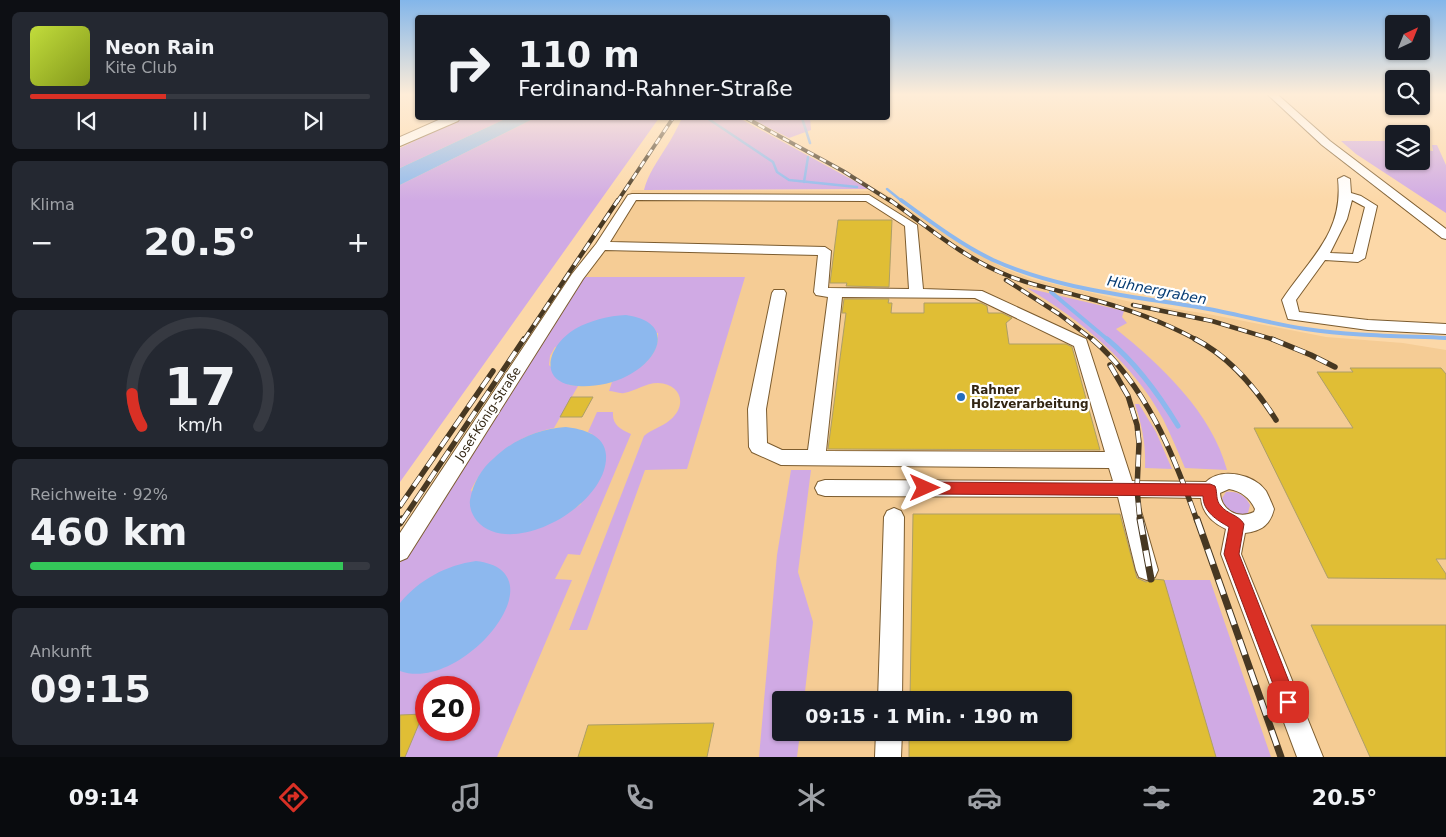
<!DOCTYPE html>
<html lang="de">
<meta charset="utf-8">
<style>
:root{--surface:#171b24;--page:#242831;--text:#f1f3f6;--muted:#9ea1a6;--line:#363941;--accent:#d93025}
body{margin:0;font-family:"DejaVu Sans",sans-serif;background:var(--page);color:var(--text);height:100vh;display:flex;flex-direction:column;font-size:19px;white-space:nowrap}
*{box-sizing:border-box;margin:0}
p{font-size:16px;color:var(--muted)}
.icon{flex:none;width:28px;height:28px;fill:none;stroke:currentColor;stroke-width:2;stroke-linecap:round;stroke-linejoin:round}
.map{position:relative;flex:1;overflow:hidden}
.details{display:flex;flex-direction:column;gap:12px;padding:12px;background:#0d0f14;width:400px}
.details>*{flex:none}
.banner{position:absolute;left:15px;top:15px;width:475px;height:105px;border-radius:5px;box-shadow:0 1px 4px #0004;background:#171b24;color:var(--text);overflow:hidden}
.needle{width:32px;rotate:43deg}
.fabs{position:absolute;left:985px;top:15px;display:grid;gap:10px}
.fabs a{display:grid;place-items:center;width:45px;height:45px;border-radius:5px;background:var(--surface);box-shadow:0 1px 4px #0004;font-size:25px}
.speed{position:absolute;left:15px;top:676px;display:flex;gap:10px;font-size:25px;font-weight:700;text-align:center}
.speed>*{display:grid;place-content:center;width:65px;height:65px;border-radius:50%;background:var(--surface);box-shadow:0 1px 4px #0004;line-height:1}
.speed .limit{border:8px solid #d22;background:#fff;color:#111}
.pin{position:absolute;display:grid;place-items:center;width:42px;height:42px;color:#fff;margin:-21px;border-radius:10px;box-shadow:0 2px 8px #0006}
.me{position:absolute;width:55px;margin:-28px;rotate:90deg;stroke-linejoin:round;filter:drop-shadow(0 0 4px #0008)}
.turn{display:flex;align-items:center;gap:18px;height:105px;padding:0 20px;font-size:22px}
.turn .icon{width:65px;height:65px;stroke-width:2.5}
.turn b{display:block;font-size:35px;line-height:42px}
.big{font-size:38px;font-weight:600;line-height:1.1}
.details .card{flex:1;display:flex;flex-direction:column;justify-content:center;gap:8px;min-width:0;padding:0 18px;border-radius:8px;background:var(--page)}
.details .dial{align-items:center;gap:0}
.dial svg{height:130px;overflow:visible;fill:none;stroke:var(--line);stroke-width:7;stroke-linecap:round;text-anchor:middle}
.dial text{fill:var(--text);stroke:none}
.song{display:flex;align-items:center;gap:15px}
.cover{width:60px;height:60px;border-radius:8px;background:linear-gradient(135deg,hsl(70 70% 55%),hsl(70 70% 35%))}
.played{height:5px;border-radius:2px;background:linear-gradient(90deg,var(--accent) 40%,var(--line) 40%)}
.keys{display:flex;justify-content:space-around;direction:ltr}
.heat{display:flex;justify-content:space-between;align-items:center;font-size:28px;direction:ltr}
.charge{height:8px;border-radius:4px;background:linear-gradient(90deg,#34c759 92%,var(--line) 0)}
.trip{position:absolute;left:372px;top:691px;width:300px;height:50px;border-radius:5px;background:var(--surface);box-shadow:0 1px 4px #0004;font-weight:600;line-height:50px;text-align:center}
.dock{display:flex;height:80px;justify-content:space-around;align-items:center;background:#090b0e;color:var(--muted)}
.dock .icon{width:35px;height:35px}
.dock .active{color:var(--accent)}
.dock b{font-size:22px;color:var(--text)}
main{display:flex;flex:1;min-height:0}
.map>svg:first-child{display:block}
</style>
<main>
<section class="details">
<div class="card">
<div class="song"><i class="cover"></i><div><b>Neon Rain</b><p>Kite Club</p></div></div>
<div class="played"></div>
<div class="keys"><svg class="icon" aria-label="previous" viewBox="0 0 24 24"><path d="M18 5L8 12l10 7zM5 5v14"/></svg><svg class="icon" aria-label="pause" viewBox="0 0 24 24"><path d="M8 5v14M16 5v14"/></svg><svg class="icon" aria-label="next" viewBox="0 0 24 24"><path d="M6 5l10 7-10 7zM19 5v14"/></svg></div>
</div>
<div class="card"><p>Klima</p>
<div class="heat"><a>−</a><b class="big">20.5°</b><a>+</a></div>
</div>
<div class="card dial"><svg viewBox="0 0 100 80">
<path d="M14 69A42 42 0 1 1 86 69"/>
<path d="M14 69A42 42 0 0 1 8 49" stroke="#d93025"/>
<text x="50" y="56" font-size="32" font-weight="700">17</text>
<text x="50" y="72" font-size="11">km/h</text>
</svg></div>
<div class="card"><p>Reichweite · 92%</p><b class="big">460 km</b><div class="charge"></div></div>
<div class="card"><p>Ankunft</p><b class="big">09:15</b></div>
</section>
<div class="map">
<svg width="1046" height="757" viewBox="0 0 1046 757">
<rect width="100%" height="100%" fill="#fcd8a8"/>
<path fill="#f5cc95" fill-rule="evenodd" d="M232,190L481,191L559,242L602,267L632,279L731,302L808,314L926,337L1003,343L1046,350V757H0V563L201,246ZM26,688H69V730H26ZM381,700H664V732H381Z"/>
<path fill="#d0aae4" fill-rule="evenodd" d="M63,118H107L0,168V148Z
M135,118H259L0,482V185Z
M282,118H339L469,189L244,190C248,174 257,162 265,149C272,139 277,128 282,118Z
M350,118H410L411,130L389,138Z
M941,141H993L994,161H1021V150L1033,151L1032,145H1037L1046,165V213L956,154Z
M181,277H345L287,469L245,470L187,630H169L244,436C252,429 262,427 270,420C288,405 281,384 258,383C245,383 236,391 224,393C220,394 213,391 209,391L212,382C233,374 260,359 258,333L155,347L150,356L149,365L169,385L178,386L154,428C118,435 87,457 71,490L93,531C127,536 154,524 181,504L192,434L188,432L197,412H213C212,425 220,429 231,434L180,555L168,554L155,579L172,580L97,757H0V563ZM26,688H69V730H26Z
M627,288L724,311L722,317L727,323L716,329C761,365 812,413 827,470L785,468C778,452 771,435 763,419C733,363 681,320 627,288Z
M735,404H739L756,432L772,469L745,468C746,444 742,426 735,404Z
M391,470H411L398,572L413,622L404,700H381V732L400,733L397,757H359L377,555Z
M826,492C837,491 845,495 850,505L848,513C837,518 824,511 822,498Z
M764,580H810L871,757H816Z"/>
<path fill="#8db8ee" d="M107,118H135L0,185V168Z
M226,315C275,322 261,359 227,376C212,384 194,387 178,386C136,383 148,345 175,329C191,320 208,316 226,315Z
M166,427C183,429 205,435 206,455C209,505 111,560 77,521C72,515 69,507 70,500C73,483 81,469 94,458C114,439 139,429 166,427Z
M76,561C164,571 62,694 0,671V603C19,580 46,565 76,561Z"/>
<g fill="none" stroke-linecap="round" stroke-linejoin="round">
<path stroke="#8db8ee" stroke-width="2.5" d="M307,118L373,162L377,172L389,180L457,187
M402,118L410,143
M404,182L408,157
M487,189L503,202"/>
<path stroke="#8db8ee" stroke-width="4" d="M501,200C531,222 560,244 593,260C659,290 733,296 803,308C837,314 872,324 906,329C953,336 999,336 1046,338
M651,292L708,340"/>
<path stroke="#8db8ee" stroke-width="5" d="M707,339C736,363 758,393 778,426"/>
</g>
<path fill="#e0be35" stroke="#ad9e68" d="M438,220H492L489,287L446,286L447,283H430Z
M444,299H489L488,303H492L491,313H524V303H581L587,306L588,313H602L612,318L606,323L609,344H666L672,347L700,450L428,449L446,313H442Z
M950,368H1041L1046,374V559H1036L1046,574V579L928,578L854,428H953L917,372H953Z
M171,397H193L182,417H160Z
M513,514H720L737,578L746,582L754,579L764,580L816,757H509V732H664V700H510Z
M911,625H1046V757H970Z
M23,714L5,757H0V715Z
M314,723L307,757H178L188,725Z"/>
<g fill="none" stroke-linecap="round" stroke-linejoin="round">
<defs>
<path id="minor" d="M868,95H878L930,141L1046,229V239L1042,238L922,145Z
M944,176L950,179L951,193L961,196L977,206L965,258L958,262L925,260L896,300L899,312L968,320L1046,324V334L968,330L888,319L882,300C909,259 944,233 938,179ZM952,200L965,207L953,254L930,253L947,219Z
M232,194L469,195L517,225L523,289L582,291L686,339L732,481L806,482C821,467 854,474 866,491C869,497 872,504 874,509C870,525 862,531 845,533L841,554L923,757H897L821,554L826,529C813,523 802,513 801,498L737,497L758,570L755,577L747,580L739,577L736,570L718,497L425,496L418,494L415,488L418,482L425,480L713,481L709,468L381,465L352,452L349,447L348,409L372,293L374,290H384L386,293L366,409L367,443L382,450H408L428,297L416,295L414,292L418,255L205,250L183,279L7,558L0,561V533L172,274L196,244L228,195ZM236,200L466,201L505,226L509,289L428,288L431,251L425,247L210,242ZM442,297L575,298L674,346L705,452L426,451ZM829,489C841,491 850,498 855,509L854,512C837,520 821,509 820,493Z
M494,508L501,511L504,517L502,700H478L484,517L487,511Z
M476,732H502L501,757H475Z"/>
<path id="highway" d="M43,118H60L58,121L0,146V137Z"/>
</defs>
<use href="#minor" stroke="#7c5c2f" stroke-width="2"/>
<use href="#highway" stroke="#7c5c2f" stroke-width="2"/>
<use href="#minor" fill="#fff" fill-rule="evenodd"/>
<use href="#highway" fill="#fff" fill-rule="evenodd"/>
<defs>
<path id="rail-far3" d="M346,118L443,171L492,202
M217,202L273,118"/>
<path id="rail-far2" d="M490,200C528,227 565,259 609,276C633,286 658,290 683,297C723,307 760,320 797,340
M606,280L659,314L693,340
M733,305L812,321L875,340
M124,340L218,200"/>
<path id="rail-far1" d="M692,339C746,385 774,455 797,521
M795,339C830,357 855,387 876,420
M872,339L911,355L935,367
M710,365L728,396L737,425L739,443L737,489L740,521
M0,506L93,371
M2,521L124,339"/>
<path id="rail" d="M740,519L751,579
M797,519L881,757
M0,523L2,519"/>
</defs>
<use href="#rail-far3" stroke="#473822" stroke-width="4"/>
<use href="#rail-far2" stroke="#473822" stroke-width="4.5"/>
<use href="#rail-far1" stroke="#473822" stroke-width="5.5"/>
<use href="#rail" stroke="#473822" stroke-width="7"/>
<use href="#rail-far3" stroke="#fff" stroke-width="2.5" stroke-dasharray="7" stroke-linecap="butt"/>
<use href="#rail-far2" stroke="#fff" stroke-width="3" stroke-dasharray="9" stroke-linecap="butt"/>
<use href="#rail-far1" stroke="#fff" stroke-width="4" stroke-dasharray="12" stroke-linecap="butt"/>
<use href="#rail" stroke="#fff" stroke-width="5" stroke-dasharray="16" stroke-linecap="butt"/>
</g>
<linearGradient id="sky" x2="0" y2="1"><stop stop-color="#83b6ea"/><stop offset="0.47" stop-color="#feedd8"/><stop offset="1" stop-color="#feedd8" stop-opacity="0"/></linearGradient>
<rect width="1046" height="201" fill="url(#sky)"/>
<path fill="#d93025" stroke="#8d1f18" d="M525,482L810,484L815,486C818,493 815,500 821,506C827,514 839,515 844,524L839,554L897,702L895,708L888,710L882,708L824,554L829,527C817,520 803,512 803,496L525,494L520,492L518,488L520,484Z"/>
<circle fill="#256dbd" stroke="#fff" stroke-width="2" cx="561" cy="397" r="5"/>
<g text-anchor="middle" stroke-width="4.5" stroke-linejoin="round" paint-order="stroke">
<g font-size="12" font-weight="bold" fill="#322512" stroke="#fff" text-anchor="start">
<text x="571" y="394">Rahner<tspan x="571" dy="14">Holzverarbeitung</tspan></text>
</g>
<g font-size="12" fill="#322512" stroke="#fff">
<text transform="translate(88 414) rotate(-57)" y="4">Josef-König-Straße</text>
</g>
<g font-size="14" font-style="italic" fill="#063c74" stroke="#fff">
<text transform="translate(757 290) rotate(11)" y="5">Hühnergraben</text>
</g>
</g>
</svg>
<div class="fabs">
<a><svg class="needle" viewBox="-14 -14 28 28"><path d="M0-13l5 13h-10z" fill="#e53935"/><path d="M0 13l5-13h-10z" fill="#9ea1a6"/></svg></a>
<a><svg class="icon" aria-label="search" viewBox="0 0 24 24"><circle cx="10" cy="10" r="6"/><path d="M15 15l6 6"/></svg></a>
<a><svg class="icon" aria-label="layers" viewBox="0 0 24 24"><path d="M12 4l9 5-9 5-9-5zM3 14l9 5 9-5"/></svg></a>
</div>
<div class="speed"><div class="limit">20</div></div>
<div class="pin" style="left:888px;top:702px;background:#d93025"><svg class="icon" aria-label="arrive" viewBox="0 0 24 24"><path d="M6 21V4h12l-3 4 3 4H6"/></svg></div>
<svg class="me" style="left:525px;top:488px" viewBox="-20 -20 40 40"><path d="M0-17L14 15 0 8-14 15z" fill="#d93025" stroke="#fff" stroke-width="4"/></svg>
<div class="trip">09:15 · 1 Min. · 190 m</div>
<div class="banner">
<div class="turn"><svg class="icon" aria-label="right" viewBox="0 0 24 24"><path d="M7 20v-9h11M14 6l5 5-5 5"/></svg><div><b>110 m</b>Ferdinand-Rahner-Straße</div></div>
</div>
</div>
</main>
<nav class="dock">
<b>09:14</b>
<svg class="icon active" aria-label="directions" viewBox="0 0 24 24"><path d="M12 3l9 9-9 9-9-9zM9 14v-3h6M13 9l2 2-2 2"/></svg>
<svg class="icon" aria-label="music" viewBox="0 0 24 24"><path d="M9 18V5l10-2v13"/><circle cx="6" cy="18" r="3"/><circle cx="16" cy="16" r="3"/></svg>
<svg class="icon" aria-label="phone" viewBox="0 0 24 24"><path d="M5 4h4l2 5-3 2q2 4 5 5l2-3 5 2v4C11 20 4 13 5 4z"/></svg>
<svg class="icon" aria-label="climate" viewBox="0 0 24 24"><path d="M12 3v18M4 7l16 10M4 17L20 7"/></svg>
<svg class="icon" aria-label="car" viewBox="0 0 24 24"><path d="M5 17H2v-5l4-1 3-4h7l3 4 3 1v5h-3M9 17h6M6 11h13"/><circle cx="7" cy="17" r="2"/><circle cx="17" cy="17" r="2"/></svg>
<svg class="icon" aria-label="filters" viewBox="0 0 24 24"><path d="M4 7h16M4 17h16"/><circle cx="9" cy="7" r="2"/><circle cx="15" cy="17" r="2"/></svg>
<b>20.5°</b>
</nav>
